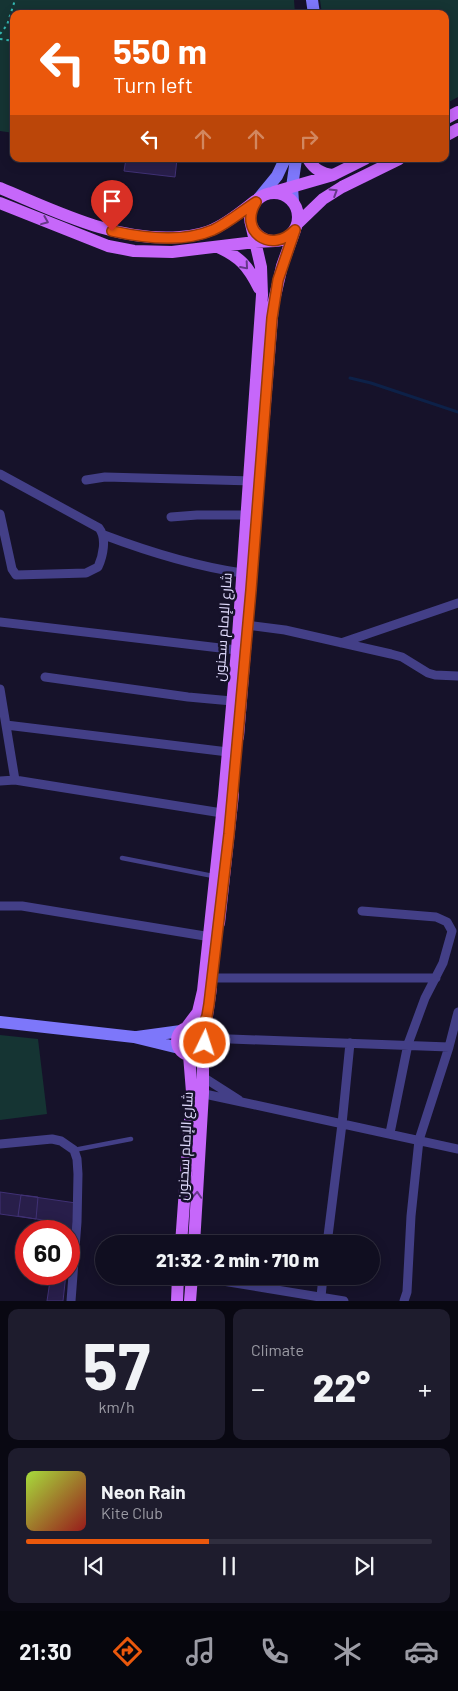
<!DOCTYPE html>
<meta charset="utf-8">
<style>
:root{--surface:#100e20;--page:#1e1c2d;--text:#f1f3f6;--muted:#9c9ca5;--line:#302e3e;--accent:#ea580c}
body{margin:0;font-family:Barlow,Cairo,sans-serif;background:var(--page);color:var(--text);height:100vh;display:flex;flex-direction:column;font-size:19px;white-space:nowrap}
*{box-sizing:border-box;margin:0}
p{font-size:16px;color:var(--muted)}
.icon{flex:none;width:28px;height:28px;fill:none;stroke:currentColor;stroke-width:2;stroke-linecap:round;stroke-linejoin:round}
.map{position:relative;height:1301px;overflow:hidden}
.side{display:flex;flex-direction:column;gap:8px;padding:8px;background:#090812;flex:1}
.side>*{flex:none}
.guide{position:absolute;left:10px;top:10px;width:439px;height:152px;border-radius:10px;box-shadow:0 2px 12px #0003,0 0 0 1px var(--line);background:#ea580c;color:#fff;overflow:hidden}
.speed{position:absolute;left:15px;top:1220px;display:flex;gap:10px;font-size:25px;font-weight:700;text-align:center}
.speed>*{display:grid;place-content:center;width:65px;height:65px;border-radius:50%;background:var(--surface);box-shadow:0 2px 12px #0003,0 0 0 1px var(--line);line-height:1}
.speed .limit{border:8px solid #d22;background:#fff;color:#111}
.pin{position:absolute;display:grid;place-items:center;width:42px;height:42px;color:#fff;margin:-51px -21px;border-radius:50% 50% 50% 0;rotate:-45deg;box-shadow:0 0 5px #0007}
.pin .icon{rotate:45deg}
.me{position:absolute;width:55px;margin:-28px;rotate:4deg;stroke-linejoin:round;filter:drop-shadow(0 0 4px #0008)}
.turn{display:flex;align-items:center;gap:18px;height:105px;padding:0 20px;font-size:22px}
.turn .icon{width:65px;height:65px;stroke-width:2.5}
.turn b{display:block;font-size:35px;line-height:42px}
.lanes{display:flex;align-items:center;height:48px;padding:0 20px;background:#0003;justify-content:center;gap:25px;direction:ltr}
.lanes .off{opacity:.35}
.big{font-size:38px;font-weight:800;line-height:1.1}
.side .widget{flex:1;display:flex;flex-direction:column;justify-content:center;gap:8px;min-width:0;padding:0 18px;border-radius:10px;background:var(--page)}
.side .dial{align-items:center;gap:0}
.dial b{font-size:65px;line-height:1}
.song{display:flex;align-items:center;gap:15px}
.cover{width:60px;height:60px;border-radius:8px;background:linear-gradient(135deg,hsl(80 70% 55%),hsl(0 70% 35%))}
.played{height:5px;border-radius:2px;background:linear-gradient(90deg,var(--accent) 45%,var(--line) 45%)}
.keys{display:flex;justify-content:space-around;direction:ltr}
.heat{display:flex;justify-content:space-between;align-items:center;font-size:28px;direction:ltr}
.side .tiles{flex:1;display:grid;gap:8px;grid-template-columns:1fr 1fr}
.widget:last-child{grid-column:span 2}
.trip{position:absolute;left:95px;top:1235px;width:285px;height:50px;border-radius:25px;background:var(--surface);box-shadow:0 2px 12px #0003,0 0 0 1px var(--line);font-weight:800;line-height:50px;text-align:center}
.tabs{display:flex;height:80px;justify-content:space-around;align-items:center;background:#06060d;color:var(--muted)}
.tabs .icon{width:35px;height:35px}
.tabs .on{color:var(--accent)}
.tabs b{font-size:22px;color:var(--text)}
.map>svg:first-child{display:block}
</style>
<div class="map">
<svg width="458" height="1301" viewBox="0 0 458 1301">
<rect width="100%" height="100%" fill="#16122a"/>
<path fill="#153433" d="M0,0H294L295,14H14V133L0,131Z
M320,0H458V97L445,104V14H322Z
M0,1035L38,1039L47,1114L0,1120Z"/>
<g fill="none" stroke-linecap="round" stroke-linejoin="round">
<path stroke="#0d2148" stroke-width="3" d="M350,378L371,383L458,412"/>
</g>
<path fill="#281e4a" stroke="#403175" d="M126,159H177L175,177L124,171Z
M0,1192L76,1203L69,1256V1231H56L58,1222L0,1214Z
M21,1195L38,1197L36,1219L18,1216Z
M51,1274H66L63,1301H47Z"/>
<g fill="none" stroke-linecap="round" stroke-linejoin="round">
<path stroke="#35b9b3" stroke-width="2" stroke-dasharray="2.5 4" stroke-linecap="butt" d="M0,34L7,25L15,0
M0,39L14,41"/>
<path stroke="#433f87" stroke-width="4.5" d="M122,858L213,876
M74,1150L131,1139"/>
<path stroke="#433f87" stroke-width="9" d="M0,474L99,528C107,538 103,556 98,567L86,573L16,575L12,569L0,514
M86,480L105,477L253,481
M171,517L197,515H250
M104,535C149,552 194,566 242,573
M0,622L237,650
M247,625L285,630L391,654L402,657L428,673L435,675L458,676
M341,643L458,603
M45,677L188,697L232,701
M0,689L15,780
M6,725L228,752
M0,781L15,780L46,785L222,813
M0,906H22L217,938
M362,911L436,917L447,922L452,931L443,963L425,998L408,1044L390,1133
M213,978H436
M204,1038L449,1047
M203,1077L239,1100
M200,1093L458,1149
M0,1144L52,1139L61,1141L74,1150L77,1159L78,1174L77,1222L71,1301
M327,1244L342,1124L350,1043
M192,1276L344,1301
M321,1297L323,1276
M404,1301L407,1292L411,1216L419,1140L449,1047L458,1012"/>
<path stroke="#7d77fa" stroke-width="12" d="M312,0L314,14
M259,198L277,176L285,159
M293,202L292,187L296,159
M0,1022L134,1037L179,1048
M137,1037L181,1031"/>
<path stroke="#c667fa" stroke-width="12" d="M445,119L458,112
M445,136L458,129
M308,159C314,169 321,174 333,175
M0,188C58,212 116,242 180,237C191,236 204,234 214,229C229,222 242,211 255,201
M274,192L333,175L365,159
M250 217a24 24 0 1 1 48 0a24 24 0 1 1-48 0Z
M0,203L108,246L134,251L172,252L255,242L275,241
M297,224L323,199L342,187L399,159
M218,247C240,257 248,266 259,288
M238,737L273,305L282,266L295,230
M219,923L233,794
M177 1041a14 14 0 1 1 28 0a14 14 0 1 1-28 0Z
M186,1028L198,1012L203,991L224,796L237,650L262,295L261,267L251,224
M201,1031L207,1016L211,988
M181,1244L192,1092L189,1055
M194,1244L203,1093V1067L200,1051
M177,1301L178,1276
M190,1301L192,1276"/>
</g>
<defs><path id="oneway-chevron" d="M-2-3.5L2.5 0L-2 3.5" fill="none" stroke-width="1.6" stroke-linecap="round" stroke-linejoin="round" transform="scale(1.25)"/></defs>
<g stroke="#653888">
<use href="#oneway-chevron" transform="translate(334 192) rotate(-32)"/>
<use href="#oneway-chevron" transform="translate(45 221) rotate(22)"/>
<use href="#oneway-chevron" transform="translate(245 266) rotate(49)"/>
<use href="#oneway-chevron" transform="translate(197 1195) rotate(-86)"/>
</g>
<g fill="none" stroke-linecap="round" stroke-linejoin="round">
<defs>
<path id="route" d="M112,231C143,238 183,243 213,230C228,223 242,211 256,202C238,231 271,255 295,230L278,280L272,318L251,590L229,834L209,1004L207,1016L201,1031L204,1038L205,1043"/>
</defs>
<use href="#route" stroke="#983908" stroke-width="12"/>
<use href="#route" stroke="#ea580c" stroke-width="9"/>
</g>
<g text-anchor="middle" stroke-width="5" stroke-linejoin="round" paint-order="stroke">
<g font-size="14" fill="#e1dcfe" stroke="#16122a">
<text transform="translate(223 627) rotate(-86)" y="5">شارع الإمام سحنون</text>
<text transform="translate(185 1146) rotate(-87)" y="5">شارع الإمام سحنون</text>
</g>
</g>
</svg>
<div class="speed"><div class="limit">60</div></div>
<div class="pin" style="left:112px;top:231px;background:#d93025"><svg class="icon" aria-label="arrive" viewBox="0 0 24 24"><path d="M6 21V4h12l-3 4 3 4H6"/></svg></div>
<svg class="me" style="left:205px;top:1043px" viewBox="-20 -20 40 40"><circle r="17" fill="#ea580c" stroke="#fff" stroke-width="3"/><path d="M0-11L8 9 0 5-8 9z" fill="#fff"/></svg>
<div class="trip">21:32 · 2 min · 710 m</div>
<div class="guide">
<div class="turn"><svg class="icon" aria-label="left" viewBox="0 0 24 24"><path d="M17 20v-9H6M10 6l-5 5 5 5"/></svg><div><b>550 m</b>Turn left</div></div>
<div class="lanes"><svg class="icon" aria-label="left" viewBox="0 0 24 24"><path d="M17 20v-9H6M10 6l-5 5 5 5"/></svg><svg class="icon off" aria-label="ahead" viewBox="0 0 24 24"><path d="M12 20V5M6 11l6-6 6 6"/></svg><svg class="icon off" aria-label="ahead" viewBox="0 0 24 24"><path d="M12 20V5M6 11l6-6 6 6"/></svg><svg class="icon off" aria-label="right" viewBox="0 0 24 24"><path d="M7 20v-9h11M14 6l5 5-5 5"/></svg></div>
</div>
</div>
<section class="side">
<div class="tiles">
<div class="widget dial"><b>57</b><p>km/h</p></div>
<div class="widget"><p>Climate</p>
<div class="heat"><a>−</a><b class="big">22°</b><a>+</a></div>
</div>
<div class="widget">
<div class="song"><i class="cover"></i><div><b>Neon Rain</b><p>Kite Club</p></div></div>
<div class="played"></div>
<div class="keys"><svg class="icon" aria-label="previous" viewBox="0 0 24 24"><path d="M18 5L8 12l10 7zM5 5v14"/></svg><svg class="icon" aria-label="pause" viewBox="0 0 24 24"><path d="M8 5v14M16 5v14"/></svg><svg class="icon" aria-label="next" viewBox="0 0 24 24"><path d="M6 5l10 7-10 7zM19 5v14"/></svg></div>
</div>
</div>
</section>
<nav class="tabs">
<b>21:30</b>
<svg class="icon on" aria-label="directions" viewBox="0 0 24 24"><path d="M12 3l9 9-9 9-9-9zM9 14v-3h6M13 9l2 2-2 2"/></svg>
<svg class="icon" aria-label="music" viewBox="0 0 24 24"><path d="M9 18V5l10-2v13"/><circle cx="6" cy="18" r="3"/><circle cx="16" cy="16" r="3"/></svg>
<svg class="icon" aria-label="phone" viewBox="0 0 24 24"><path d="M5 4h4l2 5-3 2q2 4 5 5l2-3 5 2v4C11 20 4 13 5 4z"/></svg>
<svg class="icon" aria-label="climate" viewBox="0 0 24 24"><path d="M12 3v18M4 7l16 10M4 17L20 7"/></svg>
<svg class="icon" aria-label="car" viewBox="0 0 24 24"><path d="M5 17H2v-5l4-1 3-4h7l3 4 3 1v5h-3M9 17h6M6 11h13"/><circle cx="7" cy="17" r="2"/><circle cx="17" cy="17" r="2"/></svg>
</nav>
